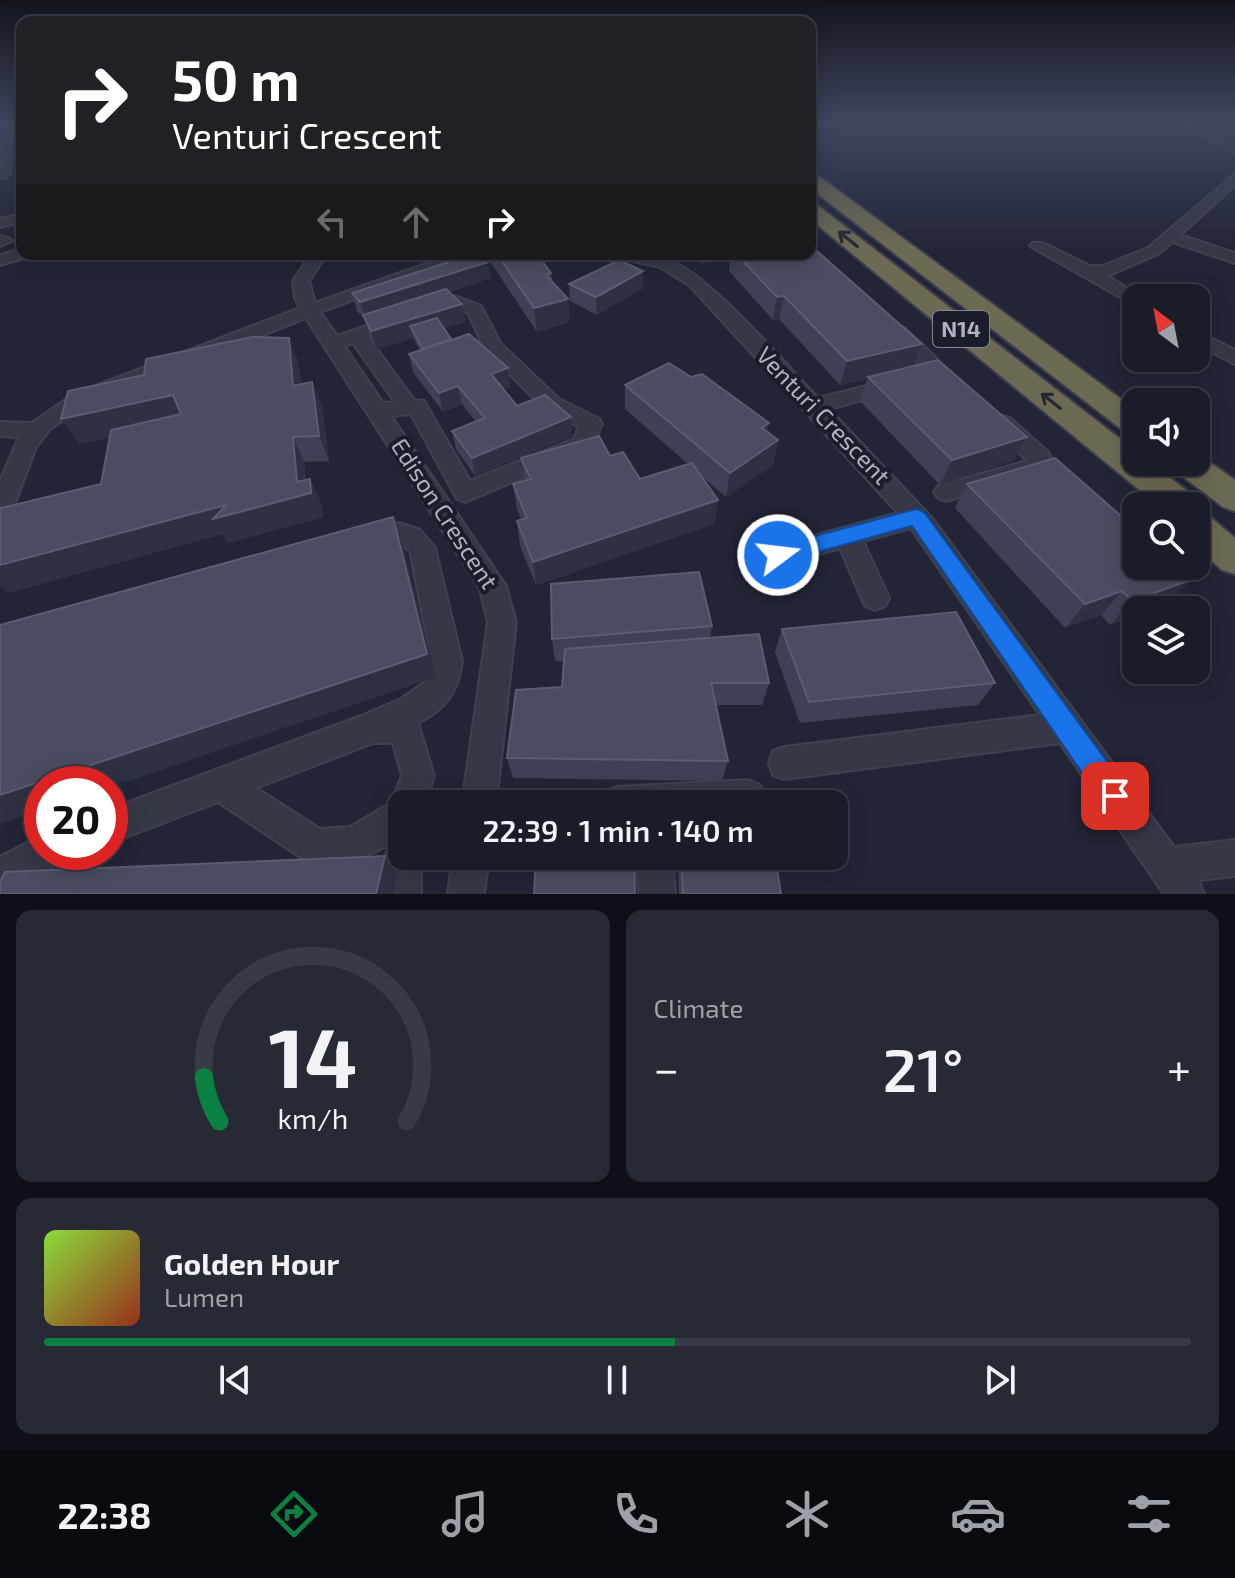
<!DOCTYPE html>
<meta charset="utf-8">
<style>
:root{--surface:#1a1c29;--page:#272935;--text:#f1f3f6;--muted:#9fa1a8;--line:#383a46;--accent:#0b8043}
body{margin:0;font-family:"Exo 2",sans-serif;background:var(--page);color:var(--text);height:100vh;display:flex;flex-direction:column;font-size:30px;white-space:nowrap}
*{box-sizing:border-box;margin:0}
p{font-size:26px;color:var(--muted)}
.icon{flex:none;width:44px;height:44px;fill:none;stroke:currentColor;stroke-width:2;stroke-linecap:round;stroke-linejoin:round}
.map{position:relative;height:894px;overflow:hidden}
.panel{display:flex;flex-direction:column;gap:16px;padding:16px;background:#0e0f17;flex:1}
.panel>*{flex:none}
.banner{position:absolute;left:16px;top:16px;width:800px;height:244px;border-radius:16px;box-shadow:0 4px 20px #0003,0 0 0 2px var(--line);background:#202124;color:#fff;overflow:hidden}
.needle{width:52px;rotate:328deg}
.controls{position:absolute;left:1122px;top:284px;display:grid;gap:16px}
.controls a{display:grid;place-items:center;width:88px;height:88px;border-radius:16px;background:var(--surface);box-shadow:0 4px 20px #0003,0 0 0 2px var(--line);font-size:40px}
.speed{position:absolute;left:24px;top:766px;display:flex;gap:16px;font-size:40px;font-weight:700;text-align:center}
.speed>*{display:grid;place-content:center;width:104px;height:104px;border-radius:50%;background:var(--surface);box-shadow:0 4px 20px #0003,0 0 0 2px var(--line);line-height:1}
.speed .limit{border:12px solid #d22;background:#fff;color:#111}
.pin{position:absolute;display:grid;place-items:center;width:68px;height:68px;color:#fff;margin:-34px;border-radius:16px;box-shadow:0 4px 12px #0006}
.me{position:absolute;width:88px;margin:-44px;rotate:75deg;stroke-linejoin:round;filter:drop-shadow(0 0 6px #0008)}
.turn{display:flex;align-items:center;gap:28px;height:168px;padding:0 24px;font-size:36px}
.turn .icon{width:104px;height:104px;stroke-width:2.5}
.turn b{display:block;font-size:56px;line-height:68px}
.lanes{display:flex;align-items:center;height:76px;padding:0 24px;background:#0003;justify-content:center;gap:40px;direction:ltr}
.lanes .off{opacity:.35}
.big{font-size:60px;font-weight:600;line-height:1.1}
.panel .card{flex:1;display:flex;flex-direction:column;justify-content:center;gap:12px;min-width:0;padding:0 28px;border-radius:16px;background:var(--page)}
.panel .dial{align-items:center;gap:0}
.dial svg{height:208px;overflow:visible;fill:none;stroke:var(--line);stroke-width:7;stroke-linecap:round;text-anchor:middle}
.dial text{fill:var(--text);stroke:none}
.song{display:flex;align-items:center;gap:24px}
.cover{width:96px;height:96px;border-radius:12px;background:linear-gradient(135deg,hsl(90 70% 55%),hsl(10 70% 35%))}
.played{height:8px;border-radius:4px;background:linear-gradient(90deg,var(--accent) 55%,var(--line) 55%)}
.keys{display:flex;justify-content:space-around;direction:ltr}
.heat{display:flex;justify-content:space-between;align-items:center;font-size:44px;direction:ltr}
.panel .tiles{flex:1;display:grid;gap:16px;grid-template-columns:1fr 1fr}
.card:last-child{grid-column:span 2}
.trip{position:absolute;left:388px;top:790px;width:460px;height:80px;border-radius:16px;background:var(--surface);box-shadow:0 4px 20px #0003,0 0 0 2px var(--line);font-weight:600;line-height:80px;text-align:center}
.dock{display:flex;height:128px;justify-content:space-around;align-items:center;background:#0a0b10;color:var(--muted)}
.dock .icon{width:56px;height:56px}
.dock .active{color:var(--accent)}
.dock b{font-size:36px;color:var(--text)}
.map>svg:first-child{display:block}
</style>
<div class="map">
<svg width="1235" height="894" viewBox="0 0 1235 894">
<rect width="100%" height="100%" fill="#232537"/>
<g fill="none" stroke-linecap="round" stroke-linejoin="round">
<defs>
<path id="minor" d="M0,123H9L10,174L4,178L0,177Z
M22,123V166L16,162L11,146L16,124Z
M1179,123H1193L1235,144V153Z
M1235,174V185L1180,235L1235,253V263L1172,242L1158,254L1107,276L1142,297L1136,298V306L1030,246L1033,243H1043L1090,266H1103L1148,248Z
M22,214V222L0,227V219Z
M0,236L9,238L12,241L0,246Z
M22,249V254H30L28,257L0,265V255Z
M311,254H327L309,281L315,303L454,254H477L320,312L337,336L389,318H401L404,322L401,326L368,337L414,400L424,401L470,481L574,439L579,427L545,409L485,350L468,313L454,307L436,313L430,312L427,308L454,296L481,306L500,343L559,399L599,419L602,424L591,449L465,502L457,499L411,414L391,416L506,586L516,622L496,804H462L488,622L480,589L306,318L88,404L51,428L36,447L12,511L9,518L0,520V481L19,437L0,436V422L32,423L74,394L300,308L295,297L293,281ZM353,343L395,402L383,403L344,346Z
M614,254C633,254 651,254 669,260C711,276 784,363 818,398L891,380L898,382L901,386L898,390L829,409L932,518L1174,847L1235,840V876L1198,880L1204,894H1164L1060,743L785,779L773,775L769,763L773,751L785,747L1040,715L911,528L863,541L889,598L885,606L875,610L865,606L840,548L778,565L769,562L765,555L769,548L898,513L689,285L660,267L616,257Z
M897,326L903,327L935,357L938,361L932,373L905,382L898,380L895,376L898,372L917,365L918,362L888,331Z
M1196,331L1235,350V364L1196,344Z
M1003,416L1010,418L1048,452L1051,458L1044,473L946,501L938,498L934,492L938,486L1027,461L992,423L996,418Z
M399,523L420,530L435,548L462,661C459,691 445,710 418,723L434,776L425,804H402V836C371,856 338,873 302,858L218,802L110,843V809L361,716L401,699L428,680L432,661L410,551L399,543L370,548L361,545L357,538L361,531ZM373,743H393L402,776L391,803L350,827L320,829L256,788Z
M748,780L760,785L765,797L762,804H599L604,792L616,787Z
M42,835V852H62L57,865L0,894V857Z
M402,839V856H421V894H385V856L390,843Z
M453,856H489L484,894H448Z
M636,856H672L675,894H639Z"/>
<path id="highway" d="M810,173L817,175L1136,410V435L1125,432L810,188Z
M810,203L817,205L1136,451V462H1150L1195,497L1200,506L1197,512L1209,516L1235,538V574L1222,570L1196,547V506H1159L810,219Z
M1196,453L1235,480V511L1223,507L1174,470L1170,462H1196Z"/>
</defs>
<use href="#minor" stroke="#3f4151" stroke-width="4"/>
<use href="#highway" stroke="#3e3f4f" stroke-width="4"/>
<use href="#minor" fill="#363847" fill-rule="evenodd"/>
<use href="#highway" fill="#6d6a54" fill-rule="evenodd"/>
</g>
<path fill="#3e4155" d="M490,254H537L551,273L552,281L568,299L569,322L537,332L491,263Z
M683,254H810L922,344L914,366L1027,437L1013,461L940,485L860,401L867,379L840,385L779,319L773,320L729,271L730,259L703,264L696,257L687,259Z
M643,271V288L597,315L570,301L569,284Z
M491,278L449,292L462,304L465,322L444,328L451,339L508,368L510,387L503,389L517,406L572,436L475,476L456,449L452,431L476,422L462,404L443,412L413,372L409,354L420,350L413,338L377,349L369,333L364,318L357,311L352,293Z
M298,362L301,384L312,382L322,406L329,461L304,462L306,480L310,479L321,503L323,517L228,543L222,534L8,593L101,484L110,437L79,444L144,375Z
M625,385L768,432L778,440L773,465L726,497L700,475L718,500L714,524L536,585L520,546L517,521L521,520L517,509L513,484L525,481L521,458L610,456L640,479L688,464L625,409Z
M967,484L1169,602L1136,610V615L1110,625L1101,615L1065,628L955,508Z
M712,626L710,638L769,683L762,705H716L728,761L722,781L513,778L507,758L562,687L564,661H555L552,639Z
M782,629L995,683L978,705L800,723L775,652Z
M677,856H775L781,894H679Z"/>
<path fill="#2e3044" d="M688,254H697L696,257L687,259Z
M704,254H731L730,259L703,264Z
M488,262L491,278L366,320L360,302Z
M643,271V288L597,315L596,297Z
M784,296L779,319L773,320L777,297Z
M568,299L569,322L537,332L534,308Z
M462,304L465,322L416,337L410,326L413,338L377,349L371,331Z
M289,338L298,362L304,410L293,386Z
M922,344L913,368L868,377L867,379L840,385L847,361Z
M508,368L510,387L494,392L491,374Z
M312,382L322,406L329,461L319,436Z
M458,386L462,404L443,412L439,393Z
M173,395L187,419L79,444L61,419Z
M571,417L572,436L475,476L472,458Z
M769,423L764,448L762,428Z
M293,437L304,462L307,494L310,479L321,503L323,517L228,543L222,534L8,593L0,586V565Z
M1027,437L1013,461L940,485L952,460Z
M778,440L773,465L726,497L730,473Z
M718,500L714,524L536,585L533,562Z
M393,517L402,541L436,677L110,787V784H42V810L0,824V795Z
M1193,579L1169,602L1149,610H1136V615L1110,625L1132,601Z
M1122,591L1101,615L1065,628L1085,604Z
M385,856L397,872L393,894H376Z"/>
<path fill="#4a4d61" stroke="#5a5d71" stroke-width="2" d="M810,245L922,344L847,361L784,296L777,297L736,254H810Z
M474,254L488,262L360,302L352,293Z
M497,254H537L551,273L546,275L568,299L534,308Z
M619,260L643,271L596,297L569,284Z
M446,289L462,304L371,331L363,315Z
M437,318L451,339L423,349L410,326Z
M469,334L508,368L491,374L517,406L545,395L571,417L472,458L452,431L485,418L458,386L439,393L409,354Z
M252,337L289,338L293,386L312,382L319,436L293,437L297,482L310,479L311,493L213,519L226,505L0,565V512L1,508L101,484L111,430L181,414L173,395L61,419L68,391L144,375L146,359Z
M938,360L1027,437L952,460L868,377Z
M669,363L691,377L702,374L769,423L762,428L778,440L730,473L625,385Z
M599,436L610,456L623,452L640,479L692,463L718,500L533,562L517,521L527,518L513,484L531,479L521,458Z
M1055,458L1136,529V566H1179L1193,579L1132,601L1122,591L1085,604L967,484Z
M393,517L427,654L0,795V625Z
M699,572L712,626L552,639L551,584Z
M956,612L995,683L809,702L782,629Z
M759,634L769,683H711L728,761L507,758L516,690L562,687L565,649Z
M632,798V804H538V803Z
M678,800L767,801V804H678Z
M385,856L376,894H0V882L5,872Z
M536,856H634L635,894H534Z
M681,856H775L781,894H683Z"/>
<defs><path id="oneway-shaft" d="M-6 0H5M1.5-3L5.5 0L1.5 3" fill="none" stroke-width="1.6" stroke-linecap="round" stroke-linejoin="round" transform="scale(2)"/></defs>
<g stroke="#272932">
<use href="#oneway-shaft" transform="translate(848 239) rotate(-141)"/>
<use href="#oneway-shaft" transform="translate(1051 401) rotate(-142)"/>
</g>
<linearGradient id="sky" x2="0" y2="1"><stop stop-color="#13141e"/><stop offset="0.49" stop-color="#3f465e"/><stop offset="1" stop-color="#3f465e" stop-opacity="0"/></linearGradient>
<rect width="1235" height="249" fill="url(#sky)"/>
<path fill="#1a73e8" stroke="#114b97" stroke-width="2" d="M916,509L924,512L1125,786L1129,796L1125,806L1115,810L1105,806L912,526L778,563L770,561L767,555L770,549L778,546Z"/>
<g text-anchor="middle" stroke-width="8" stroke-linejoin="round" paint-order="stroke">
<rect fill="#1b1d2c" stroke="#848596" stroke-width="2" x="933" y="311" width="56" height="36" rx="6"/>
<g font-size="22" font-weight="bold" fill="#b1b2c4">
<text x="961" y="337">N14</text>
</g>
<g font-size="24" fill="#b1b2c4" stroke="#1b1d2c">
<text transform="translate(823 416) rotate(46)" y="8">Venturi Crescent</text>
<text transform="translate(444 514) rotate(57)" y="8">Edison Crescent</text>
</g>
</g>
</svg>
<div class="controls">
<a><svg class="needle" viewBox="-14 -14 28 28"><path d="M0-13l5 13h-10z" fill="#e53935"/><path d="M0 13l5-13h-10z" fill="#9fa1a8"/></svg></a>
<a><svg class="icon" aria-label="sound" viewBox="0 0 24 24"><path d="M4 9h4l5-4v14l-5-4H4zM17 9q2 3 0 6"/></svg></a>
<a><svg class="icon" aria-label="search" viewBox="0 0 24 24"><circle cx="10" cy="10" r="6"/><path d="M15 15l6 6"/></svg></a>
<a><svg class="icon" aria-label="layers" viewBox="0 0 24 24"><path d="M12 4l9 5-9 5-9-5zM3 14l9 5 9-5"/></svg></a>
</div>
<div class="speed"><div class="limit">20</div></div>
<div class="pin" style="left:1115px;top:796px;background:#d93025"><svg class="icon" aria-label="arrive" viewBox="0 0 24 24"><path d="M6 21V4h12l-3 4 3 4H6"/></svg></div>
<svg class="me" style="left:778px;top:555px" viewBox="-20 -20 40 40"><circle r="17" fill="#1a73e8" stroke="#fff" stroke-width="3"/><path d="M0-11L8 9 0 5-8 9z" fill="#fff"/></svg>
<div class="trip">22:39 · 1 min · 140 m</div>
<div class="banner">
<div class="turn"><svg class="icon" aria-label="right" viewBox="0 0 24 24"><path d="M7 20v-9h11M14 6l5 5-5 5"/></svg><div><b>50 m</b>Venturi Crescent</div></div>
<div class="lanes"><svg class="icon off" aria-label="left" viewBox="0 0 24 24"><path d="M17 20v-9H6M10 6l-5 5 5 5"/></svg><svg class="icon off" aria-label="ahead" viewBox="0 0 24 24"><path d="M12 20V5M6 11l6-6 6 6"/></svg><svg class="icon" aria-label="right" viewBox="0 0 24 24"><path d="M7 20v-9h11M14 6l5 5-5 5"/></svg></div>
</div>
</div>
<section class="panel">
<div class="tiles">
<div class="card dial"><svg viewBox="0 0 100 80">
<path d="M14 69A42 42 0 1 1 86 69"/>
<path d="M14 69A42 42 0 0 1 8 52" stroke="#0b8043"/>
<text x="50" y="56" font-size="32" font-weight="700">14</text>
<text x="50" y="72" font-size="11">km/h</text>
</svg></div>
<div class="card"><p>Climate</p>
<div class="heat"><a>−</a><b class="big">21°</b><a>+</a></div>
</div>
<div class="card">
<div class="song"><i class="cover"></i><div><b>Golden Hour</b><p>Lumen</p></div></div>
<div class="played"></div>
<div class="keys"><svg class="icon" aria-label="previous" viewBox="0 0 24 24"><path d="M18 5L8 12l10 7zM5 5v14"/></svg><svg class="icon" aria-label="pause" viewBox="0 0 24 24"><path d="M8 5v14M16 5v14"/></svg><svg class="icon" aria-label="next" viewBox="0 0 24 24"><path d="M6 5l10 7-10 7zM19 5v14"/></svg></div>
</div>
</div>
</section>
<nav class="dock">
<b>22:38</b>
<svg class="icon active" aria-label="directions" viewBox="0 0 24 24"><path d="M12 3l9 9-9 9-9-9zM9 14v-3h6M13 9l2 2-2 2"/></svg>
<svg class="icon" aria-label="music" viewBox="0 0 24 24"><path d="M9 18V5l10-2v13"/><circle cx="6" cy="18" r="3"/><circle cx="16" cy="16" r="3"/></svg>
<svg class="icon" aria-label="phone" viewBox="0 0 24 24"><path d="M5 4h4l2 5-3 2q2 4 5 5l2-3 5 2v4C11 20 4 13 5 4z"/></svg>
<svg class="icon" aria-label="climate" viewBox="0 0 24 24"><path d="M12 3v18M4 7l16 10M4 17L20 7"/></svg>
<svg class="icon" aria-label="car" viewBox="0 0 24 24"><path d="M5 17H2v-5l4-1 3-4h7l3 4 3 1v5h-3M9 17h6M6 11h13"/><circle cx="7" cy="17" r="2"/><circle cx="17" cy="17" r="2"/></svg>
<svg class="icon" aria-label="filters" viewBox="0 0 24 24"><path d="M4 7h16M4 17h16"/><circle cx="9" cy="7" r="2"/><circle cx="15" cy="17" r="2"/></svg>
</nav>
